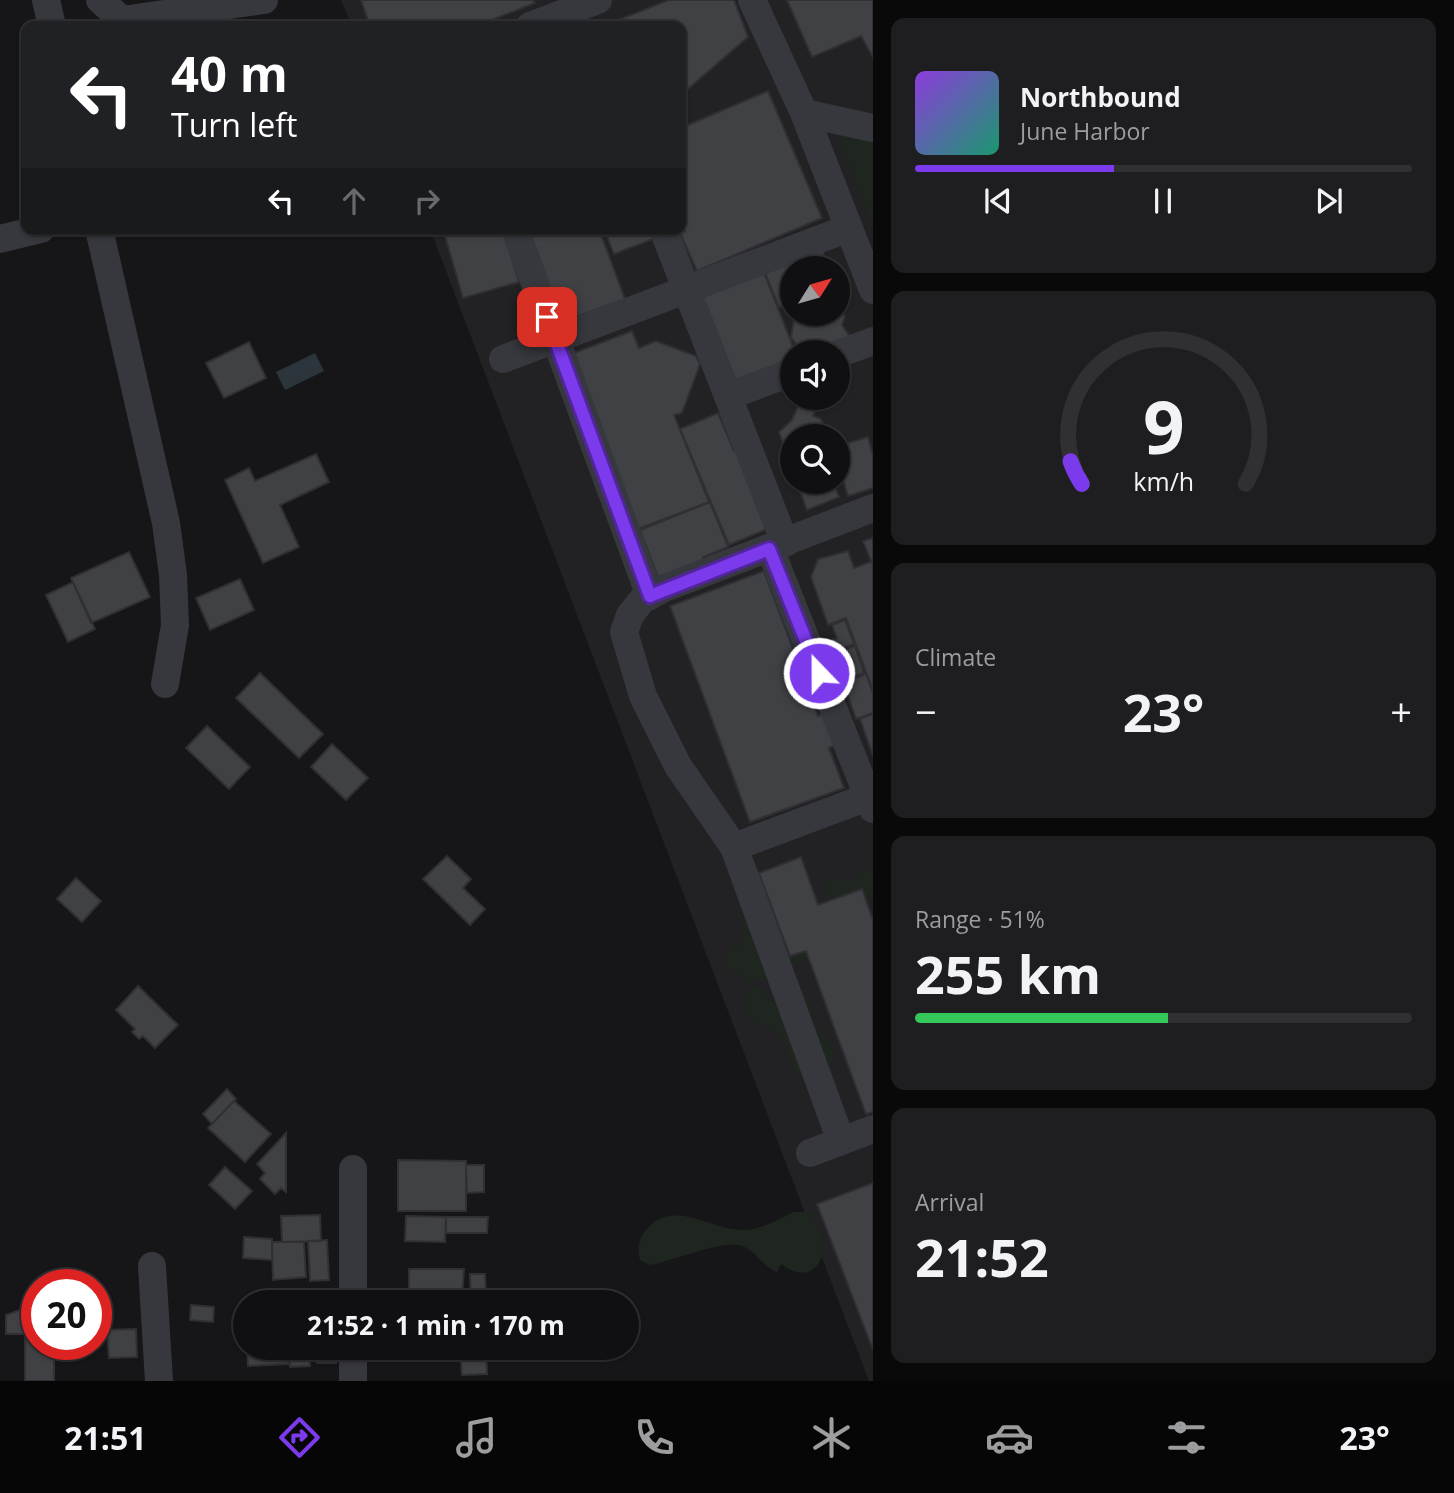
<!DOCTYPE html>
<meta charset="utf-8">
<style>
:root{--surface:#101012;--page:#1e1e20;--text:#f1f3f6;--muted:#9c9d9f;--line:#303032;--accent:#7c3aed}
body{margin:0;font-family:"Open Sans",sans-serif;background:var(--page);color:var(--text);height:100vh;display:flex;flex-direction:column;font-size:26px;white-space:nowrap}
*{box-sizing:border-box;margin:0}
p{font-size:23px;color:var(--muted)}
.icon{flex:none;width:38px;height:38px;fill:none;stroke:currentColor;stroke-width:2;stroke-linecap:round;stroke-linejoin:round}
.map{position:relative;flex:1;overflow:hidden}
.sheet{display:flex;flex-direction:column;gap:18px;padding:18px;background:#09090a;width:581px}
.sheet>*{flex:none}
.guide{position:absolute;left:21px;top:21px;width:665px;height:214px;border-radius:14px;box-shadow:0 2px 5px #0004,0 0 0 2px var(--line);background:#202124;color:#fff;overflow:hidden}
.needle{width:46px;rotate:53deg}
.buttons{position:absolute;left:780px;top:256px;display:grid;gap:14px}
.buttons a{display:grid;place-items:center;width:70px;height:70px;border-radius:50%;background:var(--surface);box-shadow:0 2px 5px #0004,0 0 0 2px var(--line);font-size:35px}
.speed{position:absolute;left:21px;top:1269px;display:flex;gap:14px;font-size:35px;font-weight:700;text-align:center}
.speed>*{display:grid;place-content:center;width:91px;height:91px;border-radius:50%;background:var(--surface);box-shadow:0 2px 5px #0004,0 0 0 2px var(--line);line-height:1}
.speed .limit{border:10px solid #d22;background:#fff;color:#111}
.pin{position:absolute;display:grid;place-items:center;width:60px;height:60px;color:#fff;margin:-30px;border-radius:14px;box-shadow:0 4px 10px #0006}
.me{position:absolute;width:77px;margin:-38px;rotate:338deg;stroke-linejoin:round;filter:drop-shadow(0 0 5px #0008)}
.turn{display:flex;align-items:center;gap:24px;height:147px;padding:0 35px;font-size:32px}
.turn .icon{width:91px;height:91px;stroke-width:2.5}
.turn b{display:block;font-size:49px;line-height:60px}
.lanes{display:flex;align-items:center;height:66px;padding:0 35px;background:#0003;justify-content:center;gap:35px;direction:ltr}
.lanes .off{opacity:.35}
.big{font-size:52px;font-weight:700;line-height:1.1}
.sheet .card{flex:1;display:flex;flex-direction:column;justify-content:center;gap:10px;min-width:0;padding:0 24px;border-radius:14px;background:var(--page)}
.sheet .dial{align-items:center;gap:0}
.dial svg{height:182px;overflow:visible;fill:none;stroke:var(--line);stroke-width:7;stroke-linecap:round;text-anchor:middle}
.dial text{fill:var(--text);stroke:none}
.song{display:flex;align-items:center;gap:21px}
.cover{width:84px;height:84px;border-radius:10px;background:linear-gradient(135deg,hsl(270 70% 55%),hsl(160 70% 35%))}
.played{height:7px;border-radius:4px;background:linear-gradient(90deg,var(--accent) 40%,var(--line) 40%)}
.keys{display:flex;justify-content:space-around;direction:ltr}
.heat{display:flex;justify-content:space-between;align-items:center;font-size:38px;direction:ltr}
.charge{height:10px;border-radius:5px;background:linear-gradient(90deg,#34c759 51%,var(--line) 0)}
.trip{position:absolute;left:233px;top:1290px;width:406px;height:70px;border-radius:35px;background:var(--surface);box-shadow:0 2px 5px #0004,0 0 0 2px var(--line);font-weight:700;line-height:70px;text-align:center}
.tabs{display:flex;height:112px;justify-content:space-around;align-items:center;background:#060607;color:var(--muted)}
.tabs .icon{width:49px;height:49px}
.tabs .current{color:var(--accent)}
.tabs b{font-size:32px;color:var(--text)}
main{display:flex;flex:1;min-height:0}
.map>svg:first-child{display:block}
</style>
<main>
<div class="map">
<svg width="873" height="1381" viewBox="0 0 873 1381">
<rect width="100%" height="100%" fill="#161618"/>
<path fill="#222225" fill-rule="evenodd" d="M341,0H873V1381H869L430,229H681V26H352ZM793,268H838V313H793ZM793,352H838V397H793ZM793,436H838V481H793Z"/>
<path fill="#1e261f" d="M841,134L873,138V227L840,143Z
M873,870V897L844,901L823,894L825,885L833,879L853,880L859,873Z
M745,904L771,940L801,938L811,951L807,960L789,966L793,994L804,995L810,1003L812,1022L833,1045C836,1070 825,1077 802,1081C798,1075 793,1068 790,1061C787,1054 787,1046 783,1039C768,1017 745,1033 745,996L751,988L760,986L772,1003L779,998L770,980L752,982L727,968L725,959L728,951L743,941L742,914Z
M794,1212H805C839,1239 821,1294 781,1264L777,1272C762,1267 756,1250 742,1246C723,1239 672,1261 650,1265L640,1260C637,1250 639,1238 646,1230C672,1197 713,1231 743,1230C760,1230 779,1219 794,1212Z"/>
<path fill="#2c353c" d="M315,353L324,371L285,390L276,372Z"/>
<path fill="#404145" stroke="#303034" stroke-width="2" d="M361,0H533L535,3L476,26H370Z
M669,0H734L748,37L681,95V26H609L608,24Z
M787,0H873V57L861,36L812,57Z
M768,91L822,218L697,271L680,233L685,231L681,221V128Z
M443,229H503L519,282L463,298Z
M522,229H599L625,299L557,324Z
M604,229H658L661,236L614,254Z
M822,250L829,268H793V302L779,307L765,273Z
M763,270L795,352H793V361L735,384L699,295Z
M838,311L845,316L842,325L854,342L830,352H803L791,338L795,313Z
M632,331L639,348L656,341L696,356L700,364L682,413L674,415L709,502L638,529L571,354Z
M249,342L266,378L224,398L206,363Z
M800,402L815,410L813,416L821,419L828,436H793L792,466L779,432L792,420Z
M718,413L734,451L740,449L767,529L729,545L680,429Z
M868,437L873,455V488L848,496L838,463V446Z
M316,454L329,482L280,505L299,547L263,563L225,480L249,468L255,481Z
M796,481H833L839,497L807,510Z
M710,502L728,547L703,557L704,562L658,577L640,530Z
M873,538V560L871,561L863,541Z
M848,551L854,568L873,561V691L846,618L828,625L811,577L818,559Z
M129,552L150,597L91,623L71,578Z
M764,571L818,716L826,713L838,744L829,748L844,788L750,822L670,606Z
M240,579L254,610L210,630L196,598Z
M73,582L95,629L68,642L46,595Z
M845,620L854,644L826,655L821,643L837,638L832,625Z
M855,646L864,673L845,680L835,653Z
M260,673L323,734L299,758L236,698Z
M866,674L873,693V713L856,719L843,682Z
M873,714V756L860,719Z
M207,726L250,767L229,789L186,748Z
M332,744L368,778L346,800L311,767Z
M447,856L471,879L463,888L485,909L470,925L423,879Z
M801,857L818,905L862,889L873,920V1112L866,1114L806,951L790,956L759,873Z
M76,878L101,901L82,922L57,899Z
M138,986L178,1025L155,1048L143,1036L139,1039L132,1032L135,1029L116,1010Z
M227,1089L236,1099L212,1124L203,1114Z
M234,1101L271,1134L245,1162L208,1128Z
M286,1133V1192L281,1188L275,1194L260,1179L265,1173L257,1164Z
M398,1160L466,1161V1211H398Z
M466,1165H484V1192L467,1193Z
M225,1167L252,1191L235,1209L209,1185Z
M873,1183V1350L817,1204Z
M320,1215L321,1241L282,1242L281,1216Z
M406,1216L446,1217L445,1242L405,1241Z
M446,1217H488L487,1233H446Z
M244,1237L272,1239V1260L243,1258Z
M327,1240L329,1280L310,1281L308,1241Z
M272,1242H304L306,1277L273,1280Z
M409,1269H464L462,1297L409,1296Z
M470,1274H485L486,1296L471,1297Z
M435,1296L462,1297V1302H434Z
M286,1297V1302H245V1310L244,1299Z
M37,1304V1344H54V1381H25V1334H6V1315Z
M191,1305L214,1307L213,1322L190,1320Z
M136,1329L137,1357L109,1358L107,1330Z
M247,1348H287L288,1364L248,1366Z
M289,1348H308L310,1366L290,1367Z
M317,1348H336V1363H317Z
M460,1348H486L487,1374L462,1375Z"/>
<g fill="none" stroke-linecap="round" stroke-linejoin="round">
<path stroke="#37383d" stroke-width="28" d="M46,0L52,26
M100,0L122,20L264,0
M752,0L804,113L873,290
M530,26L598,0
M804,113L873,128
M99,229L166,523L173,575L175,625L165,684
M515,229L650,596
M663,229L785,543
M0,239L41,229
M838,354L873,341
M503,359L849,228
M728,396L793,372
M770,549L873,809
M734,847L868,797
M841,1141L734,847L678,766L643,696L624,632L630,615L643,599L662,589L873,508
M810,1153L873,1129
M353,1169V1302
M152,1266L159,1381
M353,1348V1381"/>
</g>
<g fill="none" stroke-linecap="round" stroke-linejoin="round">
<defs>
<path id="route" d="M547,317L650,596L769,549L819,673"/>
</defs>
<use href="#route" stroke="#51269a" stroke-width="18"/>
<use href="#route" stroke="#7c3aed" stroke-width="12"/>
</g>
</svg>
<div class="buttons">
<a><svg class="needle" viewBox="-14 -14 28 28"><path d="M0-13l5 13h-10z" fill="#e53935"/><path d="M0 13l5-13h-10z" fill="#9c9d9f"/></svg></a>
<a><svg class="icon" aria-label="sound" viewBox="0 0 24 24"><path d="M4 9h4l5-4v14l-5-4H4zM17 9q2 3 0 6"/></svg></a>
<a><svg class="icon" aria-label="search" viewBox="0 0 24 24"><circle cx="10" cy="10" r="6"/><path d="M15 15l6 6"/></svg></a>
</div>
<div class="speed"><div class="limit">20</div></div>
<div class="pin" style="left:547px;top:317px;background:#d93025"><svg class="icon" aria-label="arrive" viewBox="0 0 24 24"><path d="M6 21V4h12l-3 4 3 4H6"/></svg></div>
<svg class="me" style="left:819px;top:673px" viewBox="-20 -20 40 40"><circle r="17" fill="#7c3aed" stroke="#fff" stroke-width="3"/><path d="M0-11L8 9 0 5-8 9z" fill="#fff"/></svg>
<div class="trip">21:52 · 1 min · 170 m</div>
<div class="guide">
<div class="turn"><svg class="icon" aria-label="left" viewBox="0 0 24 24"><path d="M17 20v-9H6M10 6l-5 5 5 5"/></svg><div><b>40 m</b>Turn left</div></div>
<div class="lanes"><svg class="icon" aria-label="left" viewBox="0 0 24 24"><path d="M17 20v-9H6M10 6l-5 5 5 5"/></svg><svg class="icon off" aria-label="ahead" viewBox="0 0 24 24"><path d="M12 20V5M6 11l6-6 6 6"/></svg><svg class="icon off" aria-label="right" viewBox="0 0 24 24"><path d="M7 20v-9h11M14 6l5 5-5 5"/></svg></div>
</div>
</div>
<section class="sheet">
<div class="card">
<div class="song"><i class="cover"></i><div><b>Northbound</b><p>June Harbor</p></div></div>
<div class="played"></div>
<div class="keys"><svg class="icon" aria-label="previous" viewBox="0 0 24 24"><path d="M18 5L8 12l10 7zM5 5v14"/></svg><svg class="icon" aria-label="pause" viewBox="0 0 24 24"><path d="M8 5v14M16 5v14"/></svg><svg class="icon" aria-label="next" viewBox="0 0 24 24"><path d="M6 5l10 7-10 7zM19 5v14"/></svg></div>
</div>
<div class="card dial"><svg viewBox="0 0 100 80">
<path d="M14 69A42 42 0 1 1 86 69"/>
<path d="M14 69A42 42 0 0 1 9 59" stroke="#7c3aed"/>
<text x="50" y="56" font-size="32" font-weight="700">9</text>
<text x="50" y="72" font-size="11">km/h</text>
</svg></div>
<div class="card"><p>Climate</p>
<div class="heat"><a>−</a><b class="big">23°</b><a>+</a></div>
</div>
<div class="card"><p>Range · 51%</p><b class="big">255 km</b><div class="charge"></div></div>
<div class="card"><p>Arrival</p><b class="big">21:52</b></div>
</section>
</main>
<nav class="tabs">
<b>21:51</b>
<svg class="icon current" aria-label="directions" viewBox="0 0 24 24"><path d="M12 3l9 9-9 9-9-9zM9 14v-3h6M13 9l2 2-2 2"/></svg>
<svg class="icon" aria-label="music" viewBox="0 0 24 24"><path d="M9 18V5l10-2v13"/><circle cx="6" cy="18" r="3"/><circle cx="16" cy="16" r="3"/></svg>
<svg class="icon" aria-label="phone" viewBox="0 0 24 24"><path d="M5 4h4l2 5-3 2q2 4 5 5l2-3 5 2v4C11 20 4 13 5 4z"/></svg>
<svg class="icon" aria-label="climate" viewBox="0 0 24 24"><path d="M12 3v18M4 7l16 10M4 17L20 7"/></svg>
<svg class="icon" aria-label="car" viewBox="0 0 24 24"><path d="M5 17H2v-5l4-1 3-4h7l3 4 3 1v5h-3M9 17h6M6 11h13"/><circle cx="7" cy="17" r="2"/><circle cx="17" cy="17" r="2"/></svg>
<svg class="icon" aria-label="filters" viewBox="0 0 24 24"><path d="M4 7h16M4 17h16"/><circle cx="9" cy="7" r="2"/><circle cx="15" cy="17" r="2"/></svg>
<b>23°</b>
</nav>
